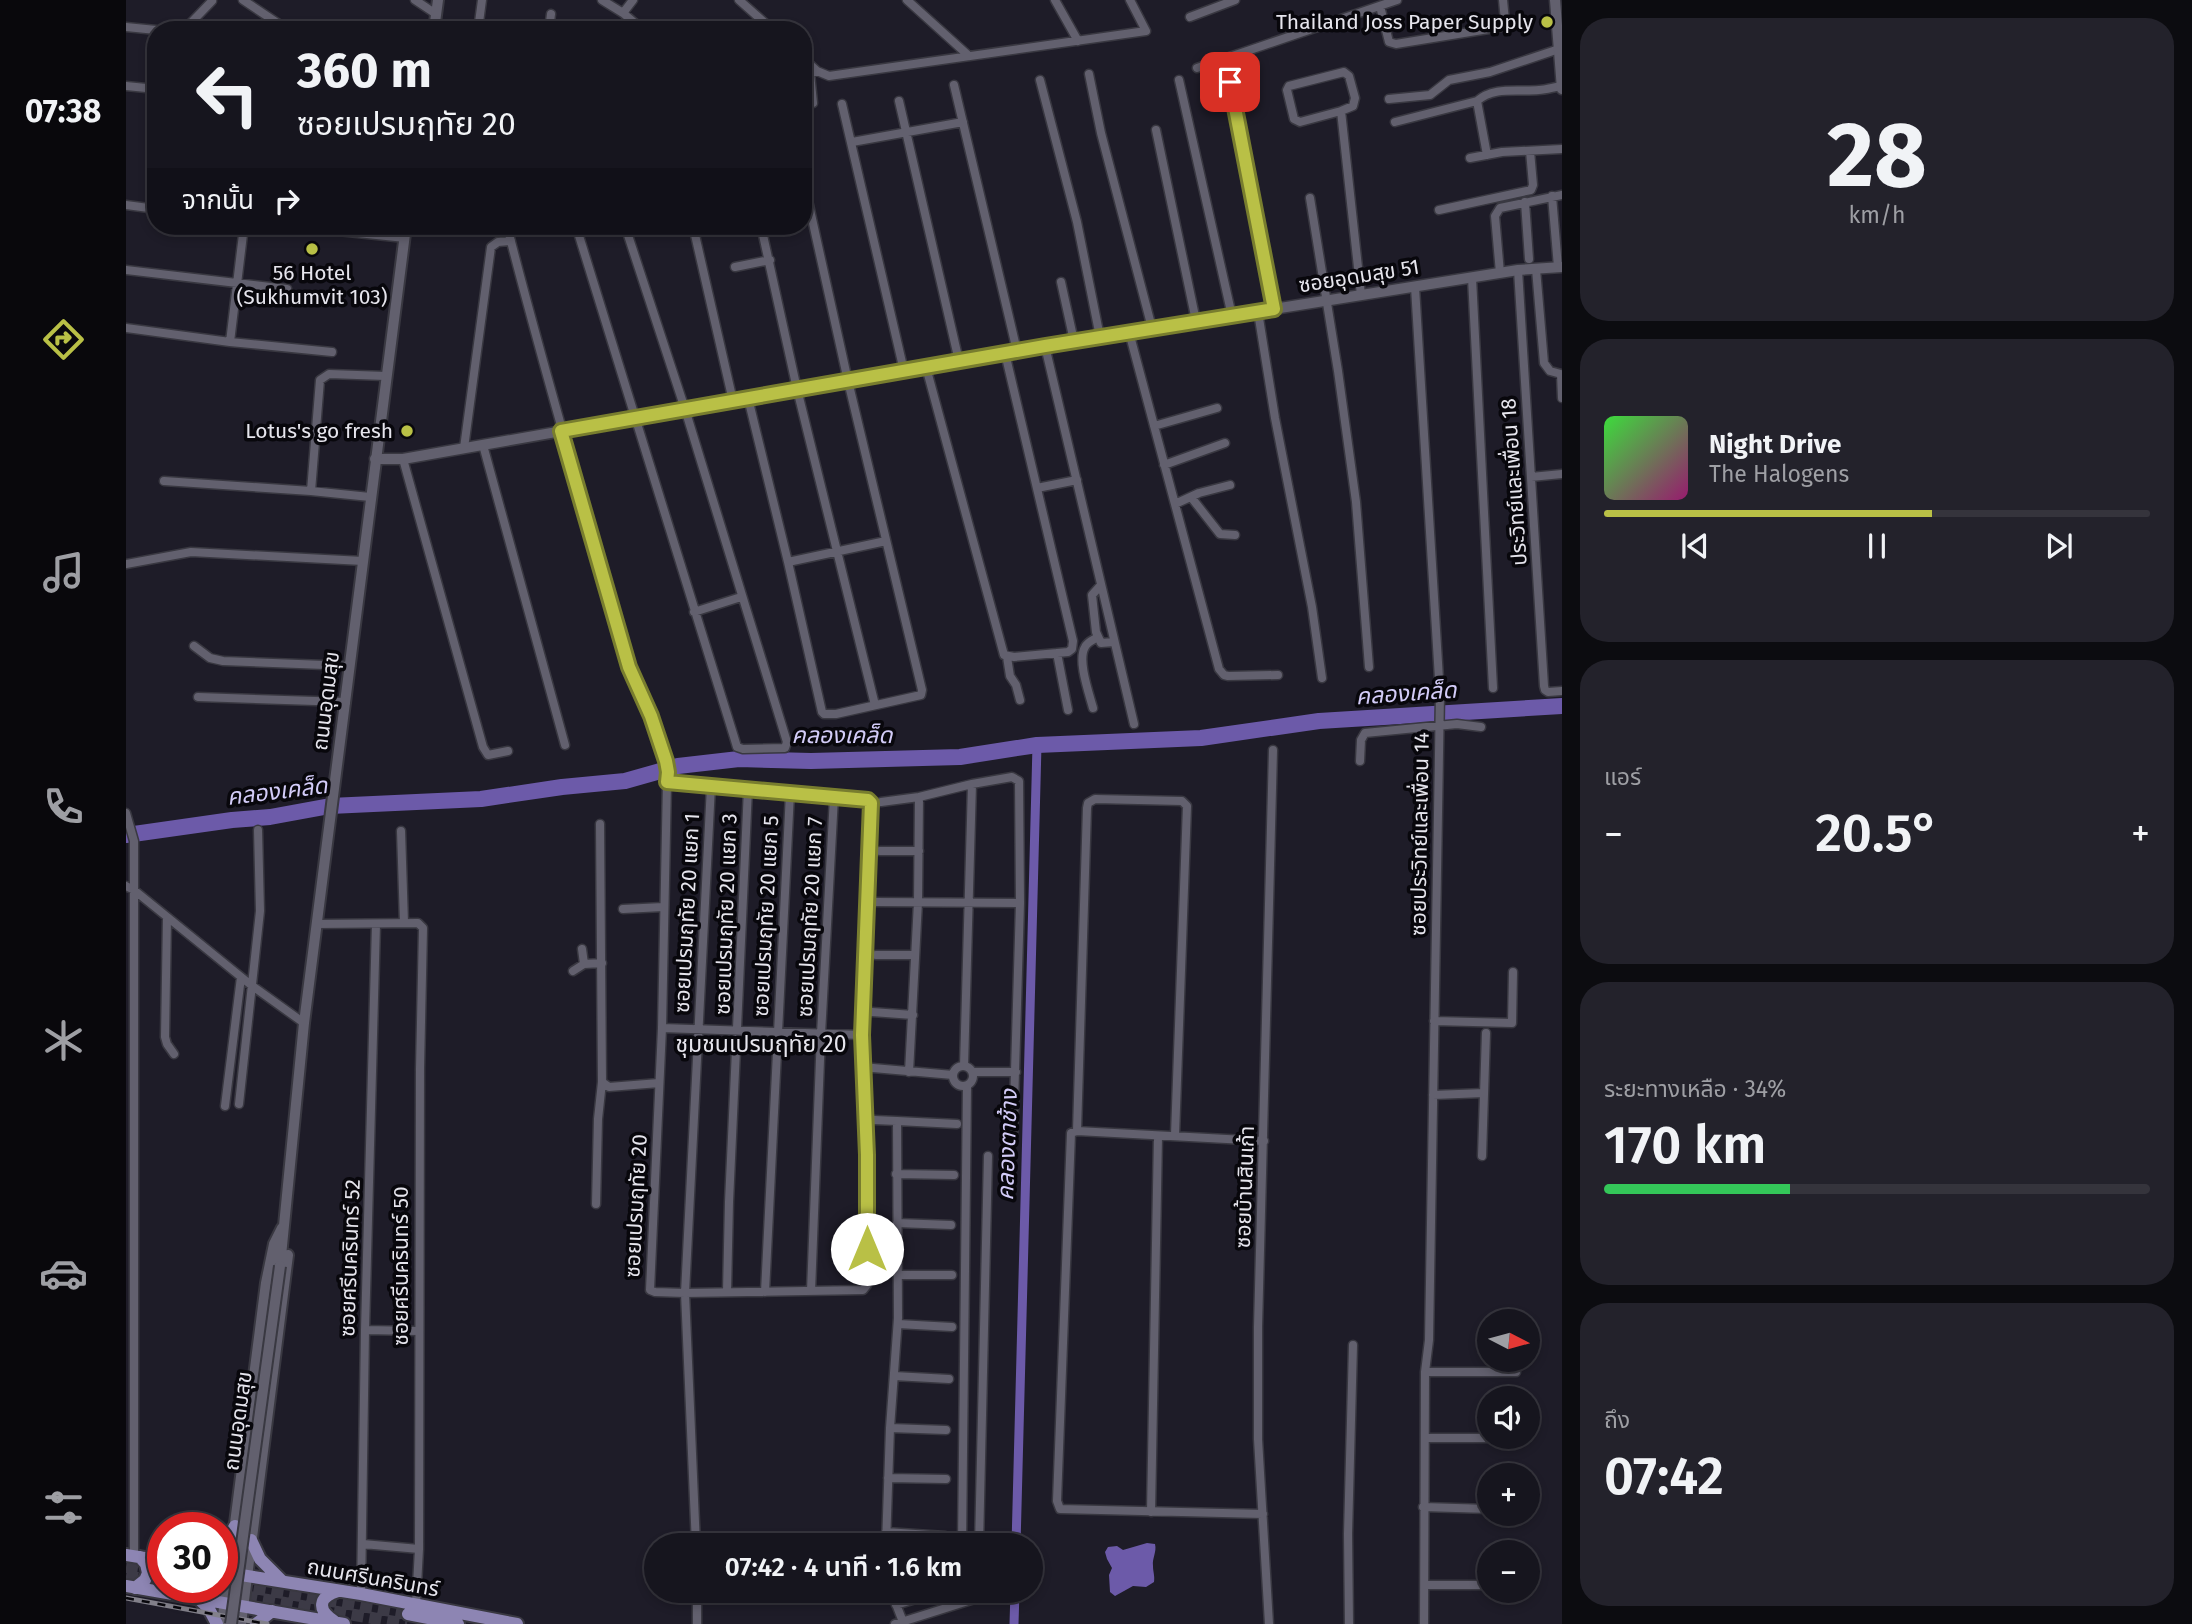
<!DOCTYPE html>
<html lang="th">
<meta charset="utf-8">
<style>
:root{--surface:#16151e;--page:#23222b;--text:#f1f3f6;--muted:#9e9fa4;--line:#35343c;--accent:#b9c046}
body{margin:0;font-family:"Fira Sans","Noto Sans Thai",sans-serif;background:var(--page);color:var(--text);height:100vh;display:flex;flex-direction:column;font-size:26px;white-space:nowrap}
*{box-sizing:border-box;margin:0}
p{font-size:23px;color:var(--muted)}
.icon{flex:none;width:38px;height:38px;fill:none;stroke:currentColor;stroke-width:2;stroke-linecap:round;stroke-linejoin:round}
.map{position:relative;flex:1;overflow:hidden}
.drawer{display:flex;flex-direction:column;gap:18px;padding:18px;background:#0c0c10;width:630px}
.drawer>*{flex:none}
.banner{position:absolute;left:21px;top:21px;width:665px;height:214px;border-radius:28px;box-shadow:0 4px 10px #0003,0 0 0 2px var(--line);background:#16151e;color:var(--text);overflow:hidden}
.needle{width:46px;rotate:96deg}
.buttons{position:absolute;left:1351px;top:1309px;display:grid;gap:14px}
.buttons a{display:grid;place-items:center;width:63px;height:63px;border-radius:50%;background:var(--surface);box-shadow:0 4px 10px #0003,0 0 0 2px var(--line);font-size:35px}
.speed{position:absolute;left:21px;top:1512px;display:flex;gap:14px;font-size:35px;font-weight:700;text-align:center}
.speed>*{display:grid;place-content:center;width:91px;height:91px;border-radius:50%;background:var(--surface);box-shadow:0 4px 10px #0003,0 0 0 2px var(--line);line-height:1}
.speed .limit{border:10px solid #d22;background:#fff;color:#111}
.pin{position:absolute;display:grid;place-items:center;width:60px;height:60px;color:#fff;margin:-30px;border-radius:14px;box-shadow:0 4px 10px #0006}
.me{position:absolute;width:77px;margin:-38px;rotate:0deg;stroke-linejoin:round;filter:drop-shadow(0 0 5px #0008)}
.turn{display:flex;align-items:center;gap:24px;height:147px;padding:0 35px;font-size:32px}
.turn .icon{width:91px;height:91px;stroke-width:2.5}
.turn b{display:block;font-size:49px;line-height:60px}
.then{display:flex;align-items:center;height:66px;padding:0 35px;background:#0003;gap:14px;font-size:26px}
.big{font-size:52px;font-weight:600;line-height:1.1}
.drawer .card{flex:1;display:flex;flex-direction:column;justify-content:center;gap:10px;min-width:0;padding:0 24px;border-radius:28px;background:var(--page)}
.drawer .dial{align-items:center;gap:0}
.dial b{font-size:91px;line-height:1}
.song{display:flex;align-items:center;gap:21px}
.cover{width:84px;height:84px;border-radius:10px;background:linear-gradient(135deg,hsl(120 70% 55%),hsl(320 70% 35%))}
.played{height:7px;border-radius:4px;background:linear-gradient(90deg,var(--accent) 60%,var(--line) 60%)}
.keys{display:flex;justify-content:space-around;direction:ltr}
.heat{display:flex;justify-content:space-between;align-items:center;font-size:38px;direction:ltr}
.charge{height:10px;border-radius:5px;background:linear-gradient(90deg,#34c759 34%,var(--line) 0)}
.trip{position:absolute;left:518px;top:1533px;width:399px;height:70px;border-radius:35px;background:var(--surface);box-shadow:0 4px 10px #0003,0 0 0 2px var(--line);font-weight:600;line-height:70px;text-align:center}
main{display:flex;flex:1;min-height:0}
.menu{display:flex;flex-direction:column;width:126px;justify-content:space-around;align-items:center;background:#09080c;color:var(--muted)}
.menu .icon{width:49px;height:49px}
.menu .current{color:var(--accent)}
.menu b{font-size:32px;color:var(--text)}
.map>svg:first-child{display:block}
</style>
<main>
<nav class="menu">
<b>07:38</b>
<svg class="icon current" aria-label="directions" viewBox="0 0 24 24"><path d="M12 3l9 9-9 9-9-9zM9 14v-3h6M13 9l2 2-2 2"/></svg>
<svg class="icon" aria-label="music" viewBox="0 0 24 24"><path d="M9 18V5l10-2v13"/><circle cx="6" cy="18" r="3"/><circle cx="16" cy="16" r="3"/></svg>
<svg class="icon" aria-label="phone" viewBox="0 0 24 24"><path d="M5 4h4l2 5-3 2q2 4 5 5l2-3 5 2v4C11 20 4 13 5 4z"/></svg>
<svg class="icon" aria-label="climate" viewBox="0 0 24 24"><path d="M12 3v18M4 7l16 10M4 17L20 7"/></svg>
<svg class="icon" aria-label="car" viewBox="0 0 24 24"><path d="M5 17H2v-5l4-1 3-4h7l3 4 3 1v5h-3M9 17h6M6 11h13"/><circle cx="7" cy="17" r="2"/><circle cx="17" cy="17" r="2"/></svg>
<svg class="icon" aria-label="filters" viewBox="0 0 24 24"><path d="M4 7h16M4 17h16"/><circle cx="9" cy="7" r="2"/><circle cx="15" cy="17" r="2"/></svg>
</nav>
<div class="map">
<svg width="1436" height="1624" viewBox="0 0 1436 1624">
<rect width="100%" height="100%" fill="#1e1c28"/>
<path fill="#6c5aa9" d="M1021,1543L1029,1544C1031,1552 1026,1558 1027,1566C1027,1572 1029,1576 1028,1582L1020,1587L1007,1586L989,1596L984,1592L983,1575L986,1568L981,1559L979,1552L982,1547L991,1546L997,1550Z"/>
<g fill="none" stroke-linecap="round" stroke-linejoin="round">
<path stroke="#6c5aa9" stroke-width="9" d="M890,1545L911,745
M888,1624L889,1591"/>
<path stroke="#6c5aa9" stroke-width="16" d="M0,835L106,820L144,817L204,806L355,799L436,787L499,781L552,766L613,759L685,761L834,757L911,745L1075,738L1193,721L1436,706"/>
<path stroke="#3c3a46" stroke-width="12" stroke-dasharray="12 6" stroke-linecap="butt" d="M0,1567L37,1573
M0,1576L37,1582
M110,1585L282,1614
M66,1587L281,1624"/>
<defs>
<path id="minor" d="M117,0L162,30
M289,0L310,14
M476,0L497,13L517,30
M613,0L647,30
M781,0L843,56
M929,0L952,41
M1254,6L1263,42L1270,44L1375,27L1379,21L1377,0
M497,13L507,0
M1064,17L1109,0
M0,27L30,30
M58,30L86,1
M352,30L356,0
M423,30L425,14
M677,58L691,71L703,76L1020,31L1004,0
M1071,68L1271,0
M1218,72L1223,76L1229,98L1227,106L1215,111L1174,122L1168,119L1161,90L1163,86Z
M963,74L975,133L1026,328
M914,80L951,222L974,337
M1053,80L1106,316
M1104,82L1148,309
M828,85L891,351
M0,86L30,89
M1263,99L1304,95L1323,80L1364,72L1433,49
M773,101L833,361
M1351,101L1361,155
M687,103L684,73L691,71
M716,104L778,371
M1215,111L1235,295
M1269,122L1351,101C1368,86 1391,92 1413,90C1420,90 1428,87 1436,86
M1030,130L1070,321
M726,142L837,122
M1344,158L1376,152L1436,149
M1426,196L1432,267
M1184,198L1212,371L1230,502L1243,667
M1399,202L1403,259
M0,205L30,209
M1313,210L1405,190L1407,185L1404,151
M118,226L104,342L206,352
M165,226L279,238
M381,226C417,367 458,507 498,647C510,689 536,728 542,772L541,782L536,1028L524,1290L529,1292L559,1293L737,1290L741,1285V1155L736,1035L745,803L742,800L541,782
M450,226L608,737L611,747L617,749L659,748L661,742L559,409L499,226
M567,226L607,401
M635,226L671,389L749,705
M609,267L644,260
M1410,269L1418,363L1424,371L1435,374L1436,398
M0,270L161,289
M1392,270L1418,686L1419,690L1422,692L1436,691
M1374,273L1369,216L1374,208L1436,195
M1346,278L1367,688
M935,282L948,341
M1289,287L1314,695L1303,1340L1299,1372L1298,1624
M1132,312L1149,418L1186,607L1196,678
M0,328L104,342
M1003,332L1093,669L1098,675L1102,676L1152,675
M919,346L1008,724
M800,367L878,655L888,657L942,652L946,649L947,641L879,353
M622,398L662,562L696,712L698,714H710L795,695L796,690L722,381L677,178
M1028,426L1091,408
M357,445L439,745
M338,448L365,247L372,242L385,241
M277,459L357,747L362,755L382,751
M1038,465L1099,443
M1405,477L1436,474
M38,481L185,491
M911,488L951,480
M244,497L185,491L194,380L203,374L260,376
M1065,497L1094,534L1109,535
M1049,504L1073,493L1104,485
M662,562L760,541
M0,564L65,552L237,561
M975,585L966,595L970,632L975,643L988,642
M568,612L615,597
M68,646L84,658L97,661L224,666
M931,653L942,710
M881,657L884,676L890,685L894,700
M72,697L220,702
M967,708C963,693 951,660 959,647C961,642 967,640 972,637
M1234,761L1235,740L1239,733L1331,724L1355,727
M755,802L793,797L846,784L886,777L893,781L894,903L887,1139
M0,813L8,841V1556
M474,824L476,1082L483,1087L533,1083
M275,831L278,923
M754,851H793
M0,886L8,890L125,985L178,1023
M750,902L894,903
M497,909L537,907
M41,918L39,1037L41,1044L48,1054
M191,924L292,923L297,928L294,1069L293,1549L290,1604
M456,949L458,964
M750,955H788
M447,971L458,964L476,963
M746,1012L787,1015
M1308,1021L1386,1023L1387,972
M536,1028L736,1035
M838,1066L846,784
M827 1076a10 10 0 1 1 20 0a10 10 0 1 1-20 0Z
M747,1068L827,1075
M783,1072L792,902L793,797
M847,1072H890
M1307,1095L1358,1093
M113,1104L134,911L132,830
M99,1106L115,977
M748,1120L771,1121
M951,1131L961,808L962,803L969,799L1056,801L1061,806L1049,1135
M1356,1156L1360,1033
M770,1174L828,1175
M470,1204L472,1119L476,1082
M771,1223L825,1225
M772,1275H826
M685,1291L695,1034L708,797
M601,1292L603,1202L622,789
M639,1292L664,793
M772,1324L826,1327
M239,1330L292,1331
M1299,1372H1390
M768,1376L823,1379
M764,1428L820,1430
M1299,1438H1391
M762,1478L820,1479
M1297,1507L1363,1509
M1025,1512L1032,1136
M1137,1514L934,1509L931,1501L945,1133L951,1131L1138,1141
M760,1532L819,1536
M237,1544L293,1549
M570,1545L559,1293L585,786
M760,1545L764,1428L772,1318L771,1121L831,1124
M836,1545L841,1086
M853,1545L862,1156
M1299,1585H1363
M571,1591V1624
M765,1591L777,1622
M235,1594L239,1330L250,924
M770,1605L816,1591
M769,1624L874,1591
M1143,1624L1132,1439V1327L1147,750
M1223,1624L1222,1534L1227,1345"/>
<path id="tertiary" d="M1429,0L1436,89
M249,459H277L948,341L1392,270L1436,267"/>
<path id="secondary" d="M308,30L312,0
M154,1266L178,1023L280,226
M96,1624L140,1283L148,1244L156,1228
M115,1624L162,1255"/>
<path id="primary" d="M125,1540L134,1559L156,1581
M96,1549L109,1526
M0,1555L37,1561
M96,1572L235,1594L391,1624
M0,1586L218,1624
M9,1588L19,1580L22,1573L20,1564L14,1557
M73,1599L83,1609L91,1624
M282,1614L332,1624
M208,1621C191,1610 192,1597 212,1591
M130,1624L146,1611"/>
</defs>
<use href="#minor" stroke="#393841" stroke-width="11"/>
<use href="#tertiary" stroke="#393841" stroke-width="13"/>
<use href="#secondary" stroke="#393841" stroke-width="14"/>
<use href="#primary" stroke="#393841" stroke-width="16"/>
<use href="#minor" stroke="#62606e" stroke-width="8"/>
<use href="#tertiary" stroke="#62606e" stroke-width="10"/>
<use href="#secondary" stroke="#62606e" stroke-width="10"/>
<use href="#primary" stroke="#8d85b3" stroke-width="12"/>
<defs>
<path id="rail" d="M0,1598L141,1624"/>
</defs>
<use href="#rail" stroke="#82808a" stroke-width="5"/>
<use href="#rail" stroke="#08070c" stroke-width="2.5" stroke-dasharray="8" stroke-linecap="butt"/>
<defs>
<path id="secondary-bridge" d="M105,1624L154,1266"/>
</defs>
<use href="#secondary-bridge" stroke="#393841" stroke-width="14" stroke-linecap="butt"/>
<use href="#secondary-bridge" stroke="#62606e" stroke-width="10"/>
</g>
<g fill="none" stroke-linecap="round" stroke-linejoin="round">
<defs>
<path id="route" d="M741,1249V1155L736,1035L745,803L742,800L541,782L542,772L540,761L525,716L503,667L435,431L919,346L1148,309L1104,82"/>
</defs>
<use href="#route" stroke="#787d2e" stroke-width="18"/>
<use href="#route" stroke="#b9c046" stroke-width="12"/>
</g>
<g fill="#b9c046" stroke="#08070c" stroke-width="2.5">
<circle cx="1421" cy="22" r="7"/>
<circle cx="186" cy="249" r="7"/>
<circle cx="281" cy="431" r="7"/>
</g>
<g text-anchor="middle" stroke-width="7" stroke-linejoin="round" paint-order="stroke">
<g font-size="21" fill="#e6e5ed" stroke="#08070c" text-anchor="end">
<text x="1407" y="29">Thailand Joss Paper Supply</text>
<text x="186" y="280" text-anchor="middle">56 Hotel<tspan x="186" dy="24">(Sukhumvit 103)</tspan></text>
<text x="267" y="438">Lotus's go fresh</text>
</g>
<g font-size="21" fill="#e6e5ed" stroke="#08070c">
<text transform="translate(1233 276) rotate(-9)" y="7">ซอยอุดมสุข 51</text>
<text transform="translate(1388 482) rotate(-94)" y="7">ประวิทย์และเพื่อน 18</text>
<text transform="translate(200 701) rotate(-83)" y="7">ถนนอุดมสุข</text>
<text transform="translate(1294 834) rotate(-89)" y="7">ซอยประวิทย์และเพื่อน 14</text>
<text transform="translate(561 913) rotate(-87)" y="7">ซอยเปรมฤทัย 20 แยก 1</text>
<text transform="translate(600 914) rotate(-88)" y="7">ซอยเปรมฤทัย 20 แยก 3</text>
<text transform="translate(640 916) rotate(-87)" y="7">ซอยเปรมฤทัย 20 แยก 5</text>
<text transform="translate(684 917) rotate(-87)" y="7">ซอยเปรมฤทัย 20 แยก 7</text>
<text transform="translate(1119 1187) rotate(-88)" y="7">ซอยบ้านสินเก้า</text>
<text transform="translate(510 1206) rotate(-87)" y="7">ซอยเปรมฤทัย 20</text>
<text transform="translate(224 1258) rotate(-88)" y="7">ซอยศรีนครินทร์ 52</text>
<text transform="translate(275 1266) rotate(-90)" y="7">ซอยศรีนครินทร์ 50</text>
<text transform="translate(112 1421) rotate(-82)" y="7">ถนนอุดมสุข</text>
<text transform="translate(247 1578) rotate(10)" y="7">ถนนศรีนครินทร์</text>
</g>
<g font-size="23" font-style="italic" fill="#d3ccf8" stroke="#08070c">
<text transform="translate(1280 693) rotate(-4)" y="8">คลองเคล็ด</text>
<text x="716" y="743">คลองเคล็ด</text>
<text transform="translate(151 791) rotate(-7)" y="8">คลองเคล็ด</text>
<text transform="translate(881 1145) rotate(-88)" y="8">คลองตาช้าง</text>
</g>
<g font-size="23" fill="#e6e5ed" stroke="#08070c">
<text x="635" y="1052">ชุมชนเปรมฤทัย 20</text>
</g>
</g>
</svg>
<div class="buttons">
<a><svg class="needle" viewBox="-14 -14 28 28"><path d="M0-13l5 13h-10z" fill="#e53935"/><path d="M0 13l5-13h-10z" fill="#9e9fa4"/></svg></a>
<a><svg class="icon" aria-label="sound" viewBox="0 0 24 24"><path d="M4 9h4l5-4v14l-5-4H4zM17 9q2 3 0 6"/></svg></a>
<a>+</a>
<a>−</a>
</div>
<div class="speed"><div class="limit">30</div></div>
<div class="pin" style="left:1104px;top:82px;background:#d93025"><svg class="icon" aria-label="arrive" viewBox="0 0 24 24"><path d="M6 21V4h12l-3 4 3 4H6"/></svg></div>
<svg class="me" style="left:741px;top:1249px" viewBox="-20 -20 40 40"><circle r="19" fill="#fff"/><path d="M0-13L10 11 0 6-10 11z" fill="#b9c046"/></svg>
<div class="trip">07:42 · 4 นาที · 1.6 km</div>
<div class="banner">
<div class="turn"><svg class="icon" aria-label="left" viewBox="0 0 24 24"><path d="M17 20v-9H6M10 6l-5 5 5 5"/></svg><div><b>360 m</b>ซอยเปรมฤทัย 20</div></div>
<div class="then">จากนั้น<svg class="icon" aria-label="right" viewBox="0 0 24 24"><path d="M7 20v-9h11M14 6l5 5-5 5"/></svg></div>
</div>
</div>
<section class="drawer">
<div class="card dial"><b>28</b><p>km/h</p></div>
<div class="card">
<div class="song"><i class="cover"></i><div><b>Night Drive</b><p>The Halogens</p></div></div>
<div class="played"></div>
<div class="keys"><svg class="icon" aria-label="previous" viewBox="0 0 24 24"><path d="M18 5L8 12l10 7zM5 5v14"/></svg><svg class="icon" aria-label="pause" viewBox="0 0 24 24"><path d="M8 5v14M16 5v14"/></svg><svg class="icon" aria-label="next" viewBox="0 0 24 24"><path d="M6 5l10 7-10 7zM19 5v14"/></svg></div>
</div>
<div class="card"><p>แอร์</p>
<div class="heat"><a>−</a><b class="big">20.5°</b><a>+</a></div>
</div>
<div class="card"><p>ระยะทางเหลือ · 34%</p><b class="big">170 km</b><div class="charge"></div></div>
<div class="card"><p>ถึง</p><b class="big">07:42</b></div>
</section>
</main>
